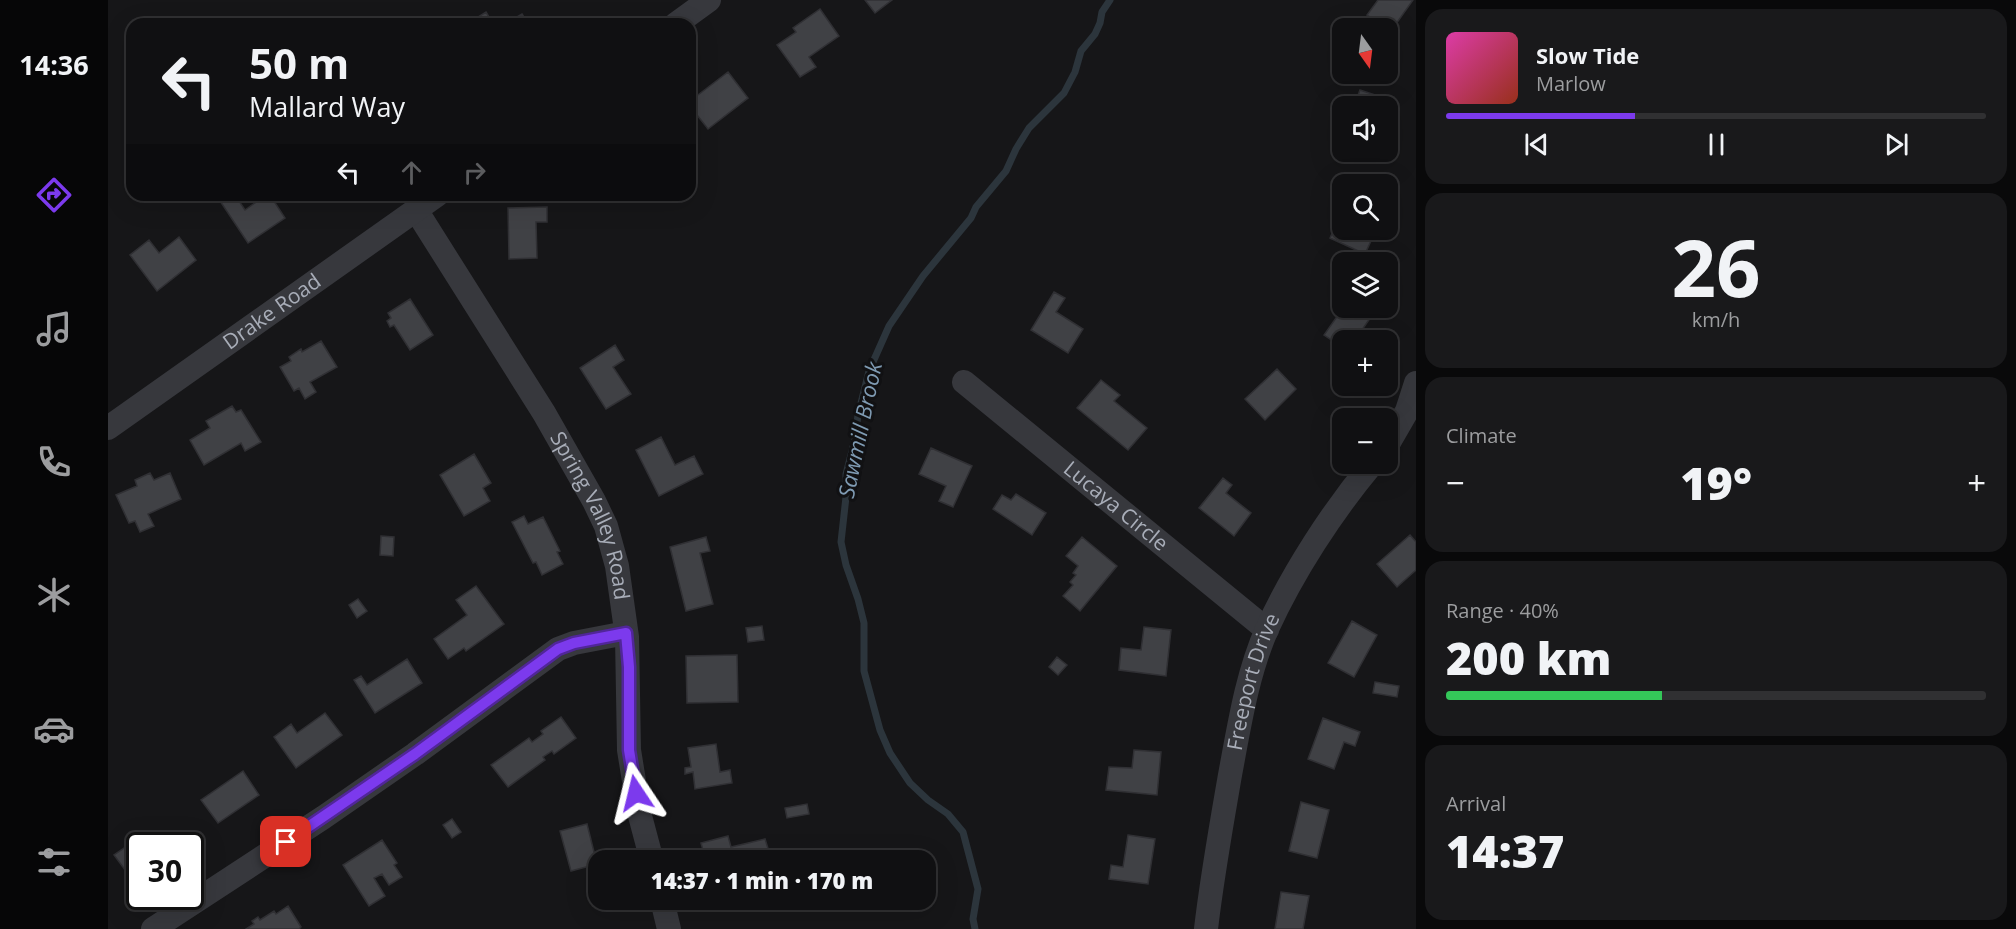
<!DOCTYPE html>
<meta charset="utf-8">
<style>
:root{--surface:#101012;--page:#19191b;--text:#f1f3f6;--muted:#9c9d9f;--line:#303032;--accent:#7c3aed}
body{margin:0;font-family:"Open Sans",sans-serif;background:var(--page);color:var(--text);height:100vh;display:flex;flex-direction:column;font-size:22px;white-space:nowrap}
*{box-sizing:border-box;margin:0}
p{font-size:20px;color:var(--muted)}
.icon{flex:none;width:33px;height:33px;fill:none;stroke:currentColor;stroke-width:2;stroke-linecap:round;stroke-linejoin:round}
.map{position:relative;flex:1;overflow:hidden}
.panel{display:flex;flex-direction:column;gap:9px;padding:9px;background:#09090a;width:600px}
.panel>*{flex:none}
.guide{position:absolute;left:18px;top:18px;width:570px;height:183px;border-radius:18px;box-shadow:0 6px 24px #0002,0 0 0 2px var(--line);background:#101012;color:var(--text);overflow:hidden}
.needle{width:39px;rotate:166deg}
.controls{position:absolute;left:1224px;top:18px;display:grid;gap:12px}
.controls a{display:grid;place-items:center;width:66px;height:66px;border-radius:12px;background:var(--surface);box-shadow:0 6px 24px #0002,0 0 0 2px var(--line);font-size:30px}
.speed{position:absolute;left:18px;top:832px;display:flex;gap:12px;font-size:30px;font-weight:700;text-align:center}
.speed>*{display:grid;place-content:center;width:78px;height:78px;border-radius:50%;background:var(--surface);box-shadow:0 6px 24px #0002,0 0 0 2px var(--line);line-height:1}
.speed .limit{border:3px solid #111;border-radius:9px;background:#fff;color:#111}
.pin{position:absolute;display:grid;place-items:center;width:51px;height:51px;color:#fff;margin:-26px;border-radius:12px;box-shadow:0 3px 9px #0006}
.me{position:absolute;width:66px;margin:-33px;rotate:350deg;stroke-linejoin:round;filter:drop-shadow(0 0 4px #0008)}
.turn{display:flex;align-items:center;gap:21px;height:126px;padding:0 24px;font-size:27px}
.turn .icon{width:78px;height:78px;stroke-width:2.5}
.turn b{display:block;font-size:42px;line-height:51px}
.lanes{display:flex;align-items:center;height:57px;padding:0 24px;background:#0003;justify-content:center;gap:30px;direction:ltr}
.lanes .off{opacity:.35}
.big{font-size:45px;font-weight:800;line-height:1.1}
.panel .widget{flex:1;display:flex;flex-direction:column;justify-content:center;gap:9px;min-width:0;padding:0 21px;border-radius:18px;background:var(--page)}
.panel .dial{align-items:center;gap:0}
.dial b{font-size:78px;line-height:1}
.song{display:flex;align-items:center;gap:18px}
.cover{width:72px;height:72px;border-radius:9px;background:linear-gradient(135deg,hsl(320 70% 55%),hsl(10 70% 35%))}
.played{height:6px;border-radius:3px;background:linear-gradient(90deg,var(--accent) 35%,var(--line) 35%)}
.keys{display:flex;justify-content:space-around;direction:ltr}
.heat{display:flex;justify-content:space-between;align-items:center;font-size:33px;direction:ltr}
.charge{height:9px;border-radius:4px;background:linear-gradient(90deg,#34c759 40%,var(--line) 0)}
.trip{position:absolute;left:480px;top:850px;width:348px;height:60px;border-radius:18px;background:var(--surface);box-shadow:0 6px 24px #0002,0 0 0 2px var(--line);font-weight:800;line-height:60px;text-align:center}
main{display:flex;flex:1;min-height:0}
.tabs{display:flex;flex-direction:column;width:108px;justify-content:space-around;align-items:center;background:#060607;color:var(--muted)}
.tabs .icon{width:42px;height:42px}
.tabs .on{color:var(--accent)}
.tabs b{font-size:27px;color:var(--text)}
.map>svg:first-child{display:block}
</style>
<main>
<nav class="tabs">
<b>14:36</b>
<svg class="icon on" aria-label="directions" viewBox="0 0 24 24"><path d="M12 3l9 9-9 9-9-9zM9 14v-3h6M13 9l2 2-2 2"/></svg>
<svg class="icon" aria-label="music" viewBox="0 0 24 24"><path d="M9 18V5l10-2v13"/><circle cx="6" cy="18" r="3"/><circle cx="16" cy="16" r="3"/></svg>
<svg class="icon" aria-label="phone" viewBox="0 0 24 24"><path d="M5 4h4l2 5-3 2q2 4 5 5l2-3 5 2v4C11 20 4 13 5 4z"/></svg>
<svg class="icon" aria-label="climate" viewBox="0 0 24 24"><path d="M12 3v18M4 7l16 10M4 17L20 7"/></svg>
<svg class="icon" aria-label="car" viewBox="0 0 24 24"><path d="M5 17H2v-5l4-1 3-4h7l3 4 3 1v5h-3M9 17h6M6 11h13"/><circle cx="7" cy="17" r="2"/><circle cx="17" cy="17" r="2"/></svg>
<svg class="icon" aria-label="filters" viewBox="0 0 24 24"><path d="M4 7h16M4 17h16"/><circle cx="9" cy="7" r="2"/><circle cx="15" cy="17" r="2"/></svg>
</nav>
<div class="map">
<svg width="1308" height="929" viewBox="0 0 1308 929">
<rect width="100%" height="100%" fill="#161618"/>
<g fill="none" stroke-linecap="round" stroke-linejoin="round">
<path stroke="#2c353c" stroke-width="7" d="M867,929L865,919L870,889L855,832L840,814L820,800L802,783L782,753L772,730L756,671V623L750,599L738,565L733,542L738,497V474L747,439L750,415L761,371L781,326L815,276L863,218L868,207L898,171L908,149L921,128L956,93L967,72L973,51L987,34L992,23L994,12L1002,0"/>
</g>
<path fill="#404145" stroke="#303034" stroke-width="1.5" d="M757,0H784L767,13Z
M1270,0H1305L1283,31L1259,15Z
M712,9L731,36L701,57L708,67L692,77L669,45L688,32L685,28Z
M378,12L385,24H359Z
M414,14L420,24H397Z
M620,72L640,98L600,129L582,106V101Z
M1252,90L1279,99L1276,106H1246Z
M1233,105L1238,106H1234V130L1226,127Z
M121,195H127L137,210L158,195H162L177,218L140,243L112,201Z
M439,207V222H428L429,258L401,259L400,208Z
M1229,222L1234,225V230H1268L1257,254L1222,238Z
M71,237L88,260L49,291L22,255L41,240L51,253Z
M946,292L957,298L948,312L975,329L960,353L923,330Z
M302,299L325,335L302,350L286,325L282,327L279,321L283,318L280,313Z
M1235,308H1256L1265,314L1247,340H1234V347L1216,335Z
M213,341L229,367L202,382L208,392L197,399L191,388L186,391L172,367L183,361L181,357L193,349L194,352Z
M507,345L516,360L505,367L523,394L498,409L472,368Z
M1169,369L1188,389L1157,420L1137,399Z
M993,380L1012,395L1006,401L1039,428L1020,450L969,408Z
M124,406L128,412L133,410L153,442L137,451L133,443L96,465L82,440L102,428L98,421Z
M553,437L567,465L586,456L595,474L551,496L528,450Z
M823,448L864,466L845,507L831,501L838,486L811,474Z
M366,454L383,483L375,488L382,501L356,516L332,475Z
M42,473L46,480L62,473L73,499L40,514L46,526L32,532L27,521L21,523L8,495L29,486L27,480Z
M1115,478L1124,485L1118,493L1143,513L1126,536L1091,508Z
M908,494L938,513L924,535L885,509L894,495L903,500Z
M416,516L420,524L435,517L452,551L449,552L455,564L434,575L428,562L425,563L404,522Z
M1302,535L1308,542V570L1289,587L1269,564Z
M273,536L286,537L285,556L272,555Z
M598,537L602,551L592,553L605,604L578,611L562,547Z
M974,537L1009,566L972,611L955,596L965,585L962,582L968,575L965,573L970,566L958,556Z
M368,586L396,624L358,651L356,648L340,659L326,639L359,615L348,600Z
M250,599L259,611L249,618L241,605Z
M1244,621L1269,635L1246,677L1220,663Z
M654,626L656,640L640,642L638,628Z
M1036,627L1063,630L1058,676L1011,670L1013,648L1033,650Z
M629,655L630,702L579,703L578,656Z
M949,657L959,665L950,675L941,667Z
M299,659L314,683L267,713L246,680L253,676L259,685Z
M1267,682L1291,686L1289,697L1265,693Z
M217,713L234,735L188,768L166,737L183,724L189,733Z
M453,717L468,738L446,754L444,751L435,757L437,760L400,787L383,765L421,738L424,742L435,734L433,731Z
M1215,718L1252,732L1247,746L1236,742L1226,769L1200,759Z
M608,744L612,772L622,770L624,783L587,789L585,772L577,774V768L583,767L580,748Z
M1026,750L1053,752L1049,795L998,790L1001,767L1024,768Z
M135,771L151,795L110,823L93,800Z
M1193,802L1221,810L1209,858L1181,851Z
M699,804L701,814L679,818L677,808Z
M344,819L353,832L344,838L335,825Z
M479,824L489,864L463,871L452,831Z
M38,833L47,846H32V872L23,878L6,855Z
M1020,835L1047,839L1040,884L1001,879L1003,865L1015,867Z
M620,836L623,847L657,839L663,858L650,861H598L593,843Z
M274,840L289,863L286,865L294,877L281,885L274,874L266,878L277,896L261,906L235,865Z
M1173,892L1201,896L1195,929H1167Z
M180,906L193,927L191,929H138L146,924L144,921L150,917L152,920L166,911L168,914Z"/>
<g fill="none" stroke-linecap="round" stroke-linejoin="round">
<g stroke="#37383d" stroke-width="24">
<path d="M568,24L601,0"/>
<path id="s1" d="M308,210L436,413L486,501L498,526L509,566L519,637L521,750L531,812L544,861"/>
<path id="s2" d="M856,382L1159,630"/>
<path id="s3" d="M0,428L329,195"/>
<path d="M1280,444L1299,411L1308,383"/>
<path d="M554,900L561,929"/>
<path d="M45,929L216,817L307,754L450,649L466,643L518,633"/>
<path id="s4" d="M1098,929C1104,877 1113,827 1122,775C1131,727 1139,674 1159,629C1185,572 1224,512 1264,464"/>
</g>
</g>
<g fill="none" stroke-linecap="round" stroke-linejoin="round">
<defs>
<path id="route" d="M178,842L307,754L450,649L466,643L518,633L521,667V750L528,793"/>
</defs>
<use href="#route" stroke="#51269a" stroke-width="15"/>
<use href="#route" stroke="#7c3aed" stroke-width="10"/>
</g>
<g text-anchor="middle" stroke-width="6" stroke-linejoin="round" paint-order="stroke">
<g font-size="21" fill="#a8adb8" stroke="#111113">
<text dy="7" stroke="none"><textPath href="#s3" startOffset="201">Drake Road</textPath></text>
<text dy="7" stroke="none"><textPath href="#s2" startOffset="196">Lucaya Circle</textPath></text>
<text dy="7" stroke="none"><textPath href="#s1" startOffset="354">Spring Valley Road</textPath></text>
<text dy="7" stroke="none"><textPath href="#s4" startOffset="252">Freeport Drive</textPath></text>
</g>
<g font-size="22" font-style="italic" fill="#7f9bb3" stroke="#111113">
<text transform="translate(752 430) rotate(-78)" y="8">Sawmill Brook</text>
</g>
</g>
</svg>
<div class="controls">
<a><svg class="needle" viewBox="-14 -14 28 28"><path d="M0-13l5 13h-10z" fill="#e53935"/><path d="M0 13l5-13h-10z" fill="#9c9d9f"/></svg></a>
<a><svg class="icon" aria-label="sound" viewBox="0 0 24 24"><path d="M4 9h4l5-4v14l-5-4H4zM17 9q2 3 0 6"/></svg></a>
<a><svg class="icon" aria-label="search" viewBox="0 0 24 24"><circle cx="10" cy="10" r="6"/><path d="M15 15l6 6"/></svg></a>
<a><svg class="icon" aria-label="layers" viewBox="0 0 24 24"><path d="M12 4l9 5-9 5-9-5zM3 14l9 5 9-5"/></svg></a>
<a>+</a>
<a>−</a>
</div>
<div class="speed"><div class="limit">30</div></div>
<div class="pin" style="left:178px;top:842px;background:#d93025"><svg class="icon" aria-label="arrive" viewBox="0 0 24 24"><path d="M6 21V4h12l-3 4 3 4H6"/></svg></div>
<svg class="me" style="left:528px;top:793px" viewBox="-20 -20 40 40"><path d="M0-17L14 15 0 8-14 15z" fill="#7c3aed" stroke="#fff" stroke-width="4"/></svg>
<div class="trip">14:37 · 1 min · 170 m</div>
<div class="guide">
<div class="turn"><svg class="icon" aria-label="left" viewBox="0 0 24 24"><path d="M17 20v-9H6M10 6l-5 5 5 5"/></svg><div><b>50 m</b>Mallard Way</div></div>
<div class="lanes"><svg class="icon" aria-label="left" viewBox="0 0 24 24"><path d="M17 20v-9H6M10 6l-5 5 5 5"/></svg><svg class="icon off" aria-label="ahead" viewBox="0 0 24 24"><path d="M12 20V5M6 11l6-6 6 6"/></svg><svg class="icon off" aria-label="right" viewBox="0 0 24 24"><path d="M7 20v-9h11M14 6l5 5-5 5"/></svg></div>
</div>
</div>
<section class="panel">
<div class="widget">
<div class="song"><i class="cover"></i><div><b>Slow Tide</b><p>Marlow</p></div></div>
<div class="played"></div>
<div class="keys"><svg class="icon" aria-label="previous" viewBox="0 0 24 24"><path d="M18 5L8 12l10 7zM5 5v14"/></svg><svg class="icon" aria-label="pause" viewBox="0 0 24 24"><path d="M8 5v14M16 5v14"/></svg><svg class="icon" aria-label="next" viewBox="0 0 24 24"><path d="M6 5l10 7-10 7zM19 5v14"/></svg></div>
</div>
<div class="widget dial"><b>26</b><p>km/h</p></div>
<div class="widget"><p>Climate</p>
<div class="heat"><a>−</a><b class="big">19°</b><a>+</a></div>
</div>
<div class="widget"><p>Range · 40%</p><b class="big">200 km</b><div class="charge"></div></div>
<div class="widget"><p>Arrival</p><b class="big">14:37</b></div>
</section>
</main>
